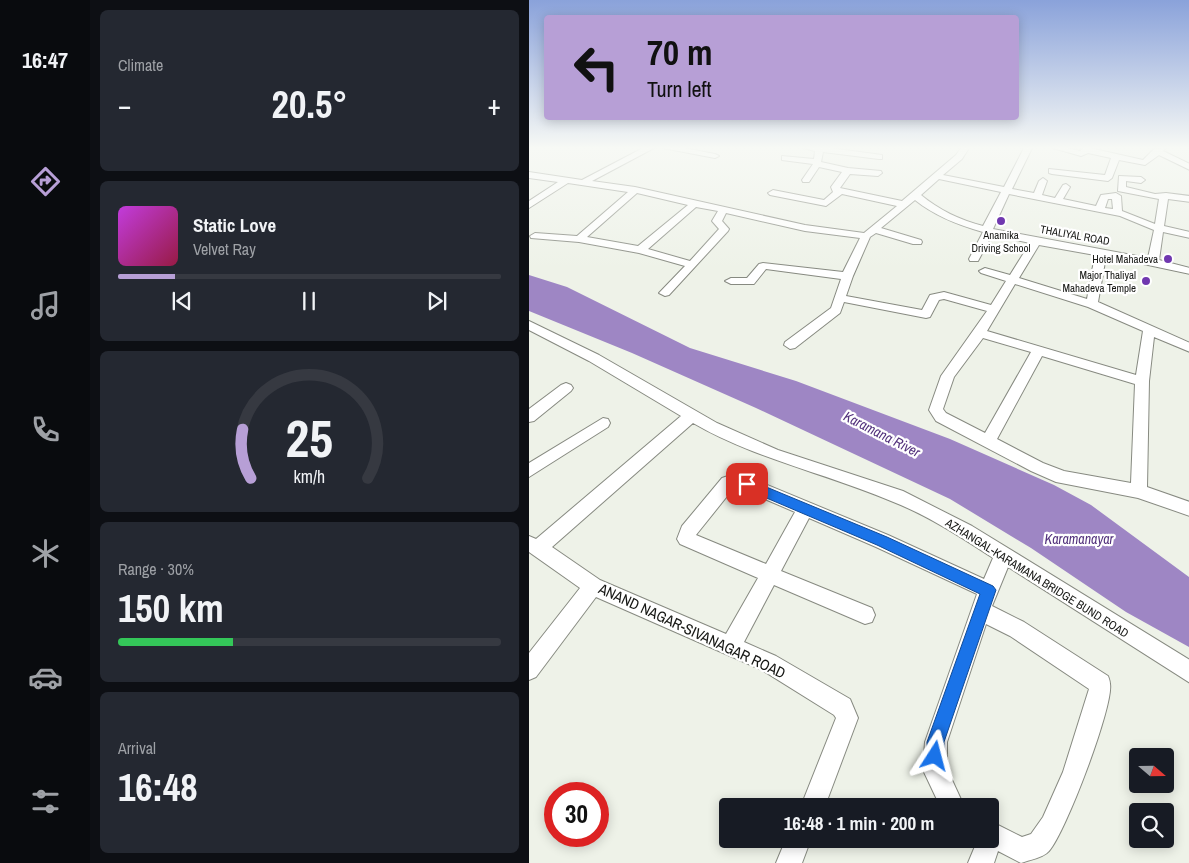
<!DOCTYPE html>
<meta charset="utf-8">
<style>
:root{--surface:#171b24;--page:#242831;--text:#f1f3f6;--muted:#9ea1a6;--line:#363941;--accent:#b79fd6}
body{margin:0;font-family:"Archivo Narrow",sans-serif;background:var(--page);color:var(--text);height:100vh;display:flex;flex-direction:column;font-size:19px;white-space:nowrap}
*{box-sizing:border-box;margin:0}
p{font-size:16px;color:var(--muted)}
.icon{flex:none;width:28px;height:28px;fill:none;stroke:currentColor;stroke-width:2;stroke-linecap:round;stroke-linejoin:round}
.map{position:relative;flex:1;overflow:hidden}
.details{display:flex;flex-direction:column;gap:10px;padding:10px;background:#0d0f14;width:439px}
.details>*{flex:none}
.banner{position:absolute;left:15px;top:15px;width:475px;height:105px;border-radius:5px;box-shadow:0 2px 12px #0003;background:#b79fd6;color:#111;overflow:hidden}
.needle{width:32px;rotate:110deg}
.tools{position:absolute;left:600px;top:748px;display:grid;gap:10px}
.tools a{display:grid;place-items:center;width:45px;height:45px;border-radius:5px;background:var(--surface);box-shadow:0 2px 12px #0003;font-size:25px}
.speed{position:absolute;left:15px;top:782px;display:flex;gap:10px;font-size:25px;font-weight:700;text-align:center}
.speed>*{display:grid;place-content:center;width:65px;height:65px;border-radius:50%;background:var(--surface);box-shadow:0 2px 12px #0003;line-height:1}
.speed .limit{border:8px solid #d22;background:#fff;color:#111}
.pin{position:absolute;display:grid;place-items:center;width:42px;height:42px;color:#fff;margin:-21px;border-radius:10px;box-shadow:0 2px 8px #0006}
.me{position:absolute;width:55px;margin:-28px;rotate:9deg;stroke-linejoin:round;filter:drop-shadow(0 0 4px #0008)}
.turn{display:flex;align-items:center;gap:18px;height:105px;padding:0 20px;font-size:22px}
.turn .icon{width:65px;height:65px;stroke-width:2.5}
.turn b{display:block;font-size:35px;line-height:42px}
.big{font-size:38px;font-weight:700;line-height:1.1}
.details .card{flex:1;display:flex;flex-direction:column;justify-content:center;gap:8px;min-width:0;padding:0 18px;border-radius:8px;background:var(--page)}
.details .dial{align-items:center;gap:0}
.dial svg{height:130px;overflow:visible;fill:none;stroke:var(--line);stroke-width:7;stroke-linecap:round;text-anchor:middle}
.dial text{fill:var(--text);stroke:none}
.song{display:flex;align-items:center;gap:15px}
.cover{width:60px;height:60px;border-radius:8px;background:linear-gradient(135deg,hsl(290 70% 55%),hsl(340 70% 35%))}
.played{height:5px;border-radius:2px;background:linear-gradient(90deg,var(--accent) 15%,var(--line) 15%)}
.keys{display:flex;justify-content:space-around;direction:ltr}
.heat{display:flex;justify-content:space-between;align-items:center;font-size:28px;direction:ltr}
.charge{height:8px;border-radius:4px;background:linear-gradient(90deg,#34c759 30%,var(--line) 0)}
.trip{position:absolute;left:190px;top:798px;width:280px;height:50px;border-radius:5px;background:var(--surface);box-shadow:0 2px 12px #0003;font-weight:700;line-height:50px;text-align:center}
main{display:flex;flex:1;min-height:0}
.menu{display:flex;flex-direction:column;width:90px;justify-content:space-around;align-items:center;background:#090b0e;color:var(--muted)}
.menu .icon{width:35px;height:35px}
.menu .active{color:var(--accent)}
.menu b{font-size:22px;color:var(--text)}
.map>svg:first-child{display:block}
</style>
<main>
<nav class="menu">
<b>16:47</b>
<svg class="icon active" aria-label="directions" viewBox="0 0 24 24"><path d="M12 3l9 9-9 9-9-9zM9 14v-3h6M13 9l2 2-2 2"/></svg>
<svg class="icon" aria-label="music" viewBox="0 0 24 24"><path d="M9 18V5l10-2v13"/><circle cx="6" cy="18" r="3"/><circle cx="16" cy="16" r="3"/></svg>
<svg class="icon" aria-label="phone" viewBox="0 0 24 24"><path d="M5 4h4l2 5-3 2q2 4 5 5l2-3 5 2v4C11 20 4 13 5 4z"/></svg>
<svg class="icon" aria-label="climate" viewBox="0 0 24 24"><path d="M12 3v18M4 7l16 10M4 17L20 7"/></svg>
<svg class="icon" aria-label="car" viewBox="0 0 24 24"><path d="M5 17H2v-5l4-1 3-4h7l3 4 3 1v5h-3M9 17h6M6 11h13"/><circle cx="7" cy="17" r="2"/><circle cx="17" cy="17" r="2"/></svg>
<svg class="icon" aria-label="filters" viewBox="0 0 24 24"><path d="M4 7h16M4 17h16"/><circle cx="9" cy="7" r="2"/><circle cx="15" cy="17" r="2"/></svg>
</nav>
<section class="details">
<div class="card"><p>Climate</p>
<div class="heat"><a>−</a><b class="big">20.5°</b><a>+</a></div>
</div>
<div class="card">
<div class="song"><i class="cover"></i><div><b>Static Love</b><p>Velvet Ray</p></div></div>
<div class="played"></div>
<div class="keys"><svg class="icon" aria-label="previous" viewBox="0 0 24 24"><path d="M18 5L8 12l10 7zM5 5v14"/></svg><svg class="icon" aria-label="pause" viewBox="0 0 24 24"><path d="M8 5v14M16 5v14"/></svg><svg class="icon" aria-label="next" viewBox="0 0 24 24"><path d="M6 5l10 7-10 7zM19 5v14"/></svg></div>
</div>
<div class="card dial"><svg viewBox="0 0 100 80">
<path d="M14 69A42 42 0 1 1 86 69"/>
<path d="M14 69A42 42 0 0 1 9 39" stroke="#b79fd6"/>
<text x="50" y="56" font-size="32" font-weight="700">25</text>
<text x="50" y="72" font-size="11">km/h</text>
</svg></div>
<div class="card"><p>Range · 30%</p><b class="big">150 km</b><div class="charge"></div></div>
<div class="card"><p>Arrival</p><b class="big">16:48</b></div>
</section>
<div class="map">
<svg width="661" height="863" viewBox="0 0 661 863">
<rect width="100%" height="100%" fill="#eef2e8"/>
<path fill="#9e86c4" d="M0,275L38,287L161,348L267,381L421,439L525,485L562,505L660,577V647L597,612L502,548L421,499L227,408L103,353L0,311Z"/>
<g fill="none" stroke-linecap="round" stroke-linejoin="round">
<defs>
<path id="minor" d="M114,148H125L63,181L106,187L276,225L335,233L368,206L313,194L297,206L241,195L239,193L244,190L295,200L304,192L302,187L313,172L290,167L280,182H274L273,180L284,164L253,160V156L285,159L286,151L274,148H301L353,155V159H350L294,152L292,162L319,168L352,171L353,173L349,176L321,174L311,188L373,201L427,155L432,148H440L433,159L414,175L475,187L495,148H503L483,189L505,193L510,181L514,178L518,181L513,195L526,198L534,185L537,184L541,187L534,199L567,206L572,195L587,193L592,196L593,211L626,224L630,199L589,191L590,176L612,177L616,180L612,183L597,181V187L626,194L637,193L661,196V202L639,199L635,226L661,232V238L634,232L630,260L661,268V274L577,256L569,302L661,343V352L625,337L620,381L618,487L661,502V516L609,498L527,482L502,471L407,421L400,410L412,376L458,311L415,299L410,300L401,317L397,318L315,302L311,313L266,348L261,349L255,345L256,342L302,308L312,279L237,269L225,284H202L196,281L202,278H218L230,264L234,263L314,272L331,238L276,231L197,213L193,221L200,229L199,231L140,295L136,296L130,293L156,266L110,253L50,242L2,238L1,236L6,233L48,236L99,192L39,183L0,208V201L29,182L0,178V172L53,180ZM410,179L472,192L454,226C431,220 410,210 392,195ZM108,193L159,205L109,246L58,237ZM480,194L591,216L625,230L619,258L464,229ZM579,199H583L584,209L576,208ZM386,200C406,216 429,225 454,232L440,259L441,261H449L463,235L501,243L481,275L456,268L450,271L452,273L477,281L462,305L415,292L401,295L393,310L317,296L324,276L341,237L347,233L384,244H392L393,242L392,240L352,228ZM167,207L189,211L183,221L190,229L161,261L119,249ZM510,245L566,255L558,299L490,278ZM486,284L559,307L614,331L607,375L458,331ZM454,338L502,352L456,433L417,413L414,409L425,377ZM513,356L606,384L602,483L535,471L514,463L468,439Z
M134,148H155L186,154L190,156L186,158Z
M524,148H539L551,151L554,148H561L614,160L625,149L637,148L634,151L661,164V170L630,155L616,165L590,160L583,178L579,181L523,174L520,173V169L576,175L582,158L559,153L552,156Z
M0,321L70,355L188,423L249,450L374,491L443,526L661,660V683L479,567L463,606L495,622L579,676C580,679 581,681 581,684C585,705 536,834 520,851C514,858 500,860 492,863L469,851L465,863H439L449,839H461V821L493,837L502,834L514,817L534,772L560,689L481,636L457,624L418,742V769L435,806H411L394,770L396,742L448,594L347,547L280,518L252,571L343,608L346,615L343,622L336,624L245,585L215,642L247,656L321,699L329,718L296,806H272L307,718L305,715L233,670L67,597L7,677L0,680V653L51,588L0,552V536L7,539L152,416L60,361L0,330ZM164,423C226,459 296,473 362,501C398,515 432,537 464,558L455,579L359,535L219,477L199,476L193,478L153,526L148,539L151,544L229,578L197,634L71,580L23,547ZM203,490L217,491L266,512L237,564L167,535Z
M37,383L42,385L44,388L42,391L5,421L0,422V409L32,385Z
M74,418L79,419L81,423L79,427L0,477V463Z
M257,839H282L273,863H247Z"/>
</defs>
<use href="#minor" stroke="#878a81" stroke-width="2"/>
<use href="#minor" fill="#fff" fill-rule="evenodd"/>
</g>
<linearGradient id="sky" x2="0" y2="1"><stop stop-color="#8aa2da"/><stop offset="0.55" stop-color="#f7f9f5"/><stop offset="1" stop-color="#f7f9f5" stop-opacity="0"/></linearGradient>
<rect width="661" height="269" fill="url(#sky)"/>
<path fill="#1a73e8" stroke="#114b97" d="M218,479L358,537L464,586L467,590L415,742V756L413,762L406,765L400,762L398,756V742L451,594L348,545L214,488L212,484L214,481Z"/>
<g fill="#7038af" stroke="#fff" stroke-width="2">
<circle cx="472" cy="221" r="5"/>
<circle cx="639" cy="259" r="5"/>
<circle cx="617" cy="281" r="5"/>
</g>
<g text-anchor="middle" stroke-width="4.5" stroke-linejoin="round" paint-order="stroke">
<g font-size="11" fill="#161714" stroke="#fff" text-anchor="end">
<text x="472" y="239" text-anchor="middle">Anamika<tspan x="472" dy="13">Driving School</tspan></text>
<text x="629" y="263">Hotel Mahadeva</text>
<text x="607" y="279">Major Thaliyal<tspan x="607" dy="13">Mahadeva Temple</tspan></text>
</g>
<g font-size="11" fill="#161714" stroke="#fff">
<text transform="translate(546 235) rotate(10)" y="4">THALIYAL ROAD</text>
</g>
<g font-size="12" fill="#161714" stroke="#fff">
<text transform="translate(508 578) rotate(32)" y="4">AZHANGAL-KARAMANA BRIDGE BUND ROAD</text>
</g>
<g font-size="14" font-style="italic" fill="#52317c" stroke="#fff">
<text transform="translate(353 434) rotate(27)" y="5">Karamana River</text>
<text x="550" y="544">Karamanayar</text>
</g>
<g font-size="15" fill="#161714" stroke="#fff">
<text transform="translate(163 631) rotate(25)" y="5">ANAND NAGAR-SIVANAGAR ROAD</text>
</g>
</g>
</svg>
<div class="tools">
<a><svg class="needle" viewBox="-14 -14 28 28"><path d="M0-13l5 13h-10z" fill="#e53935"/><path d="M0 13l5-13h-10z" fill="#9ea1a6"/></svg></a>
<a><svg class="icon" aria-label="search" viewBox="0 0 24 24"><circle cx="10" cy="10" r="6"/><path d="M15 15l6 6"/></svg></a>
</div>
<div class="speed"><div class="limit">30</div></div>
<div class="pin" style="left:218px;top:484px;background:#d93025"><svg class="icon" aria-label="arrive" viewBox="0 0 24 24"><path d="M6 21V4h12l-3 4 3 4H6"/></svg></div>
<svg class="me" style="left:406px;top:756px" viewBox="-20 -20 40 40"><path d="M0-17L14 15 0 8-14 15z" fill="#1a73e8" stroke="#fff" stroke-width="4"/></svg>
<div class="trip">16:48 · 1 min · 200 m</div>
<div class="banner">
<div class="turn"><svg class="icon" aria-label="left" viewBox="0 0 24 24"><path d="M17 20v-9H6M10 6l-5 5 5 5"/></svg><div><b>70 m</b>Turn left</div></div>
</div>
</div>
</main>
